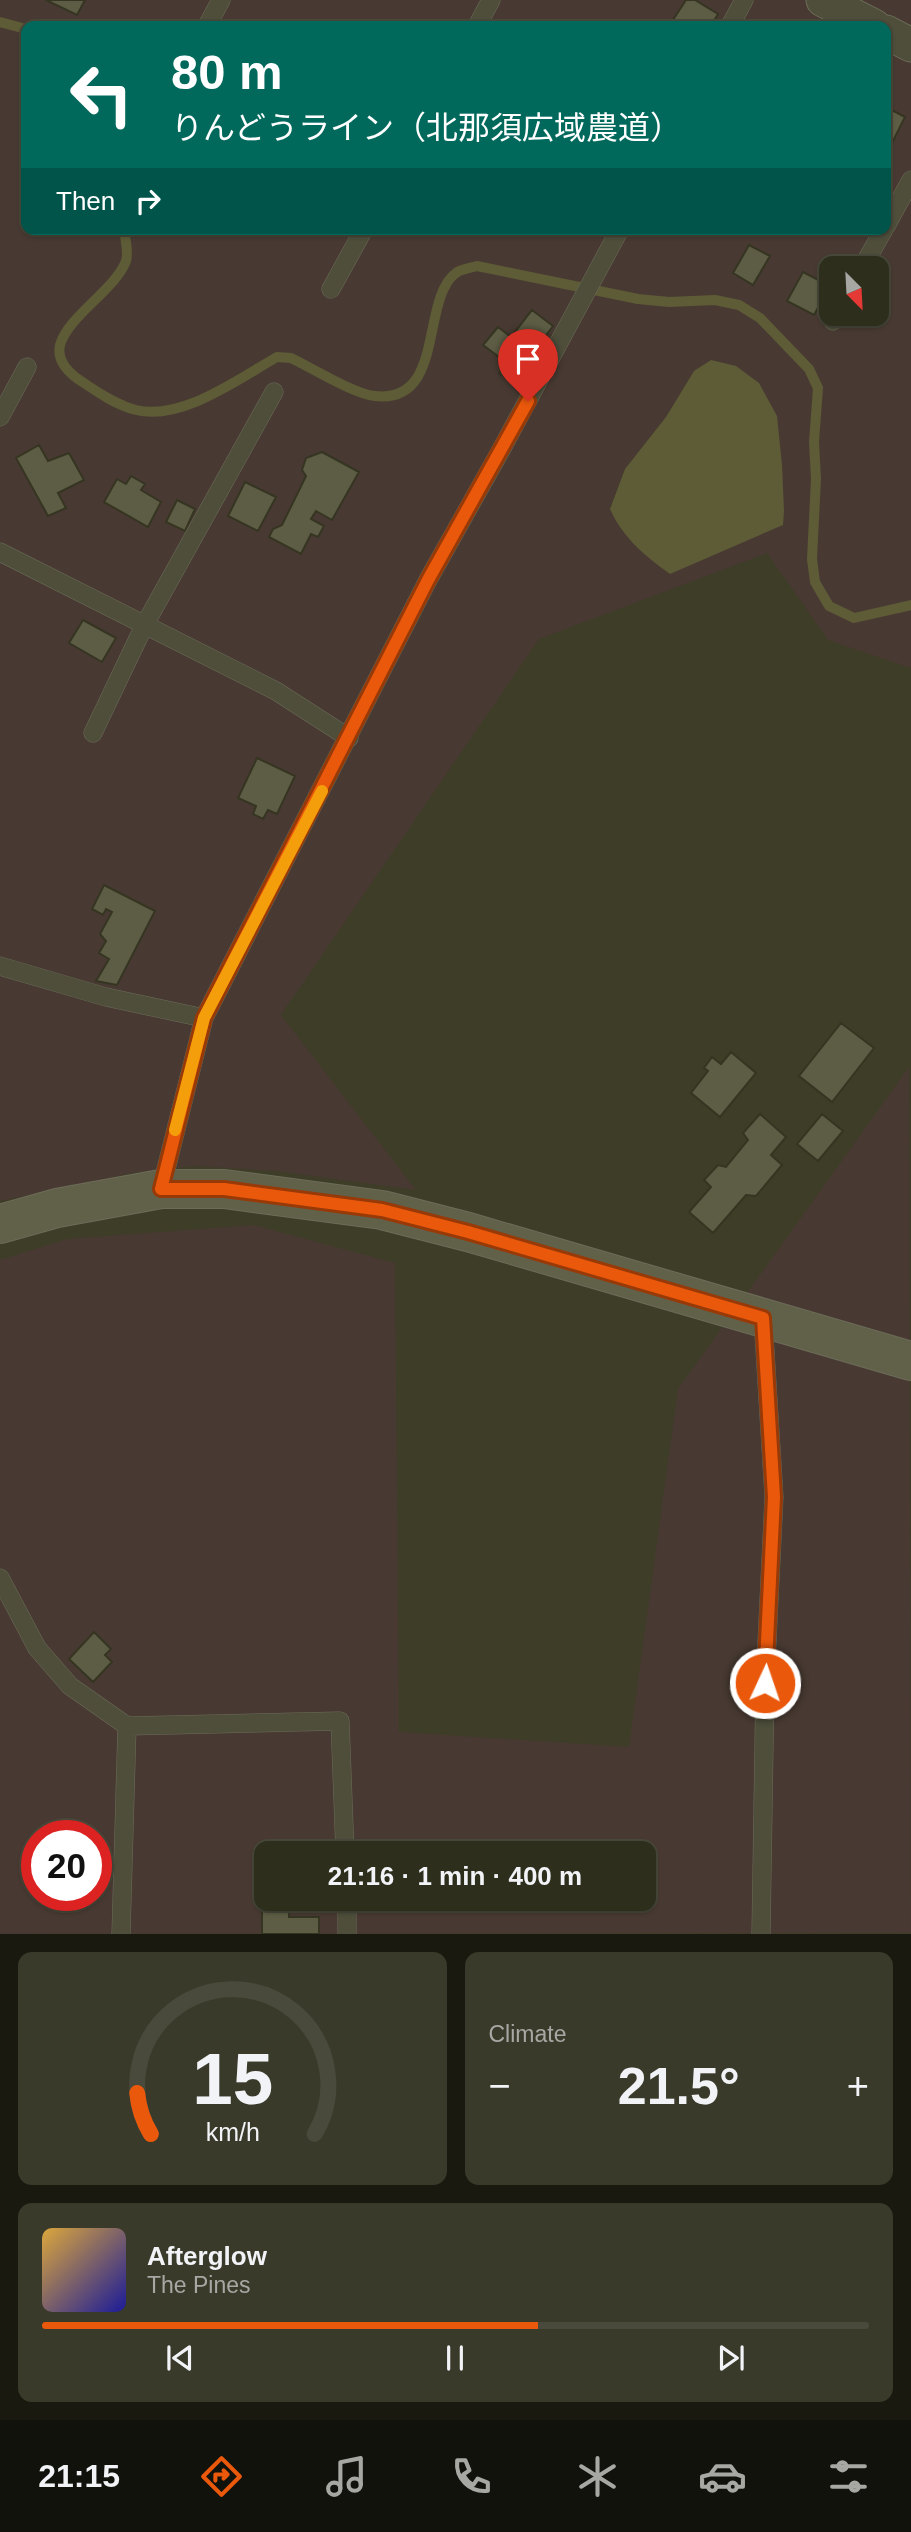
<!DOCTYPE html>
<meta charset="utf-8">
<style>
:root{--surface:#2e2e1d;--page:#3a3a2a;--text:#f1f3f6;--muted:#a7a8a4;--line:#494a3b;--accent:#ea580c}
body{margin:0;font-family:Helvetica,"Noto Sans JP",sans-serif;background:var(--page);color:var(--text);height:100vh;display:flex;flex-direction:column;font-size:26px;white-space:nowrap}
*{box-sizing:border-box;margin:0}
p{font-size:23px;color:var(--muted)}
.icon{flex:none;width:38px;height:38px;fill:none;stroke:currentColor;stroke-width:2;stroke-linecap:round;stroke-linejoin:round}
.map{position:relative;height:1934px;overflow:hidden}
.sheet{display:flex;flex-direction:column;gap:18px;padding:18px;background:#191910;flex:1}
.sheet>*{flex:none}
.banner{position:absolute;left:21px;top:21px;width:870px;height:214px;border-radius:14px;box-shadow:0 2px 5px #0004,0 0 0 2px var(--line);background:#00695c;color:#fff;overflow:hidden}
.needle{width:46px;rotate:156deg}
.fabs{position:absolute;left:819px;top:256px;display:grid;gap:14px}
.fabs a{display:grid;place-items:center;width:70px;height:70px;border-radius:14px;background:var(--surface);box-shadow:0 2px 5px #0004,0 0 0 2px var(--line);font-size:35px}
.speed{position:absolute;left:21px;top:1820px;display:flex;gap:14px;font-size:35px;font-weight:700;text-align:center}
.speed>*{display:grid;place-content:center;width:91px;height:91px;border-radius:50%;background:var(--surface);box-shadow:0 2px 5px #0004,0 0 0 2px var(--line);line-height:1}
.speed .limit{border:10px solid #d22;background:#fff;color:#111}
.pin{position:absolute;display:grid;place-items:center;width:60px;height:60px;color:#fff;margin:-72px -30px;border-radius:50% 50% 50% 0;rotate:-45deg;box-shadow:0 0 7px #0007}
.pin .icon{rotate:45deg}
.me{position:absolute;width:77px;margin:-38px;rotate:3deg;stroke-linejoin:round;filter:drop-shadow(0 0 5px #0008)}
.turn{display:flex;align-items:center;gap:24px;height:147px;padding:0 35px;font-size:32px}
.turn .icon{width:91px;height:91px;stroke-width:2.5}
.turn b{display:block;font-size:49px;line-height:60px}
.then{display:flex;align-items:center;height:66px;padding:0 35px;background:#0003;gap:14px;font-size:26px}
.big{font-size:52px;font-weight:600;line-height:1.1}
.sheet .tile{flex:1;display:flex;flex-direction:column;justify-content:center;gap:10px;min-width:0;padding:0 24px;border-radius:14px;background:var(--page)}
.sheet .dial{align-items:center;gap:0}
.dial svg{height:182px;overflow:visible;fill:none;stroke:var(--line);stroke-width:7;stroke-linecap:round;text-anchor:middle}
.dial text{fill:var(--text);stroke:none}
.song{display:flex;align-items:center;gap:21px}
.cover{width:84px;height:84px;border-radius:10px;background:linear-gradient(135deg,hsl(40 70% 55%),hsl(240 70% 35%))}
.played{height:7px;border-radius:4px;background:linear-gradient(90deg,var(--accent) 60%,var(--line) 60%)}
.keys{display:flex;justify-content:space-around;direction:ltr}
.heat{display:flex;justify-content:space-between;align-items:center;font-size:38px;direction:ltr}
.sheet .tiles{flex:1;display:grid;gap:18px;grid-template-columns:1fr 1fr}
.tile:last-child{grid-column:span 2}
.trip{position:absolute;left:254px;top:1841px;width:402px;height:70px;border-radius:14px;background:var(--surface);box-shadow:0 2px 5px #0004,0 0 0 2px var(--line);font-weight:600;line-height:70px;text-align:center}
.dock{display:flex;height:112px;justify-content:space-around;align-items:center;background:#12120c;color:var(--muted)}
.dock .icon{width:49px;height:49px}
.dock .on{color:var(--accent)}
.dock b{font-size:32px;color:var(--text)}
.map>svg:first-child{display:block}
</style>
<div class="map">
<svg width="911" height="1934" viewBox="0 0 911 1934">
<rect width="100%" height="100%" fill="#3e3d27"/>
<path fill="#483a32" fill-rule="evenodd" d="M0,0H911V668L828,640L767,553L539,639L281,1015L416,1190L276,1171L196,1166L132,1173L0,1201ZM26,26H886V229H26ZM831,268H877V313H831ZM694,371L670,573C645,555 623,538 610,508L625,469L666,417Z
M909,1067L911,1933L0,1934V1260L67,1239L254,1225L395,1263L399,1732L629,1747L678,1389ZM37,1836H96V1895H37ZM266,1853H644V1899H266Z"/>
<path fill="#5e5b37" d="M711,360L736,366L759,383L777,416L782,465L784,511L783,525L670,574C645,556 623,538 610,509L625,469L666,417L694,371Z"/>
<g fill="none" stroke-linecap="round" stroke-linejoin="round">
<path stroke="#5e5b37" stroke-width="10" d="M0,22L26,29
M124,229C125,239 129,252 126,261C115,290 68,316 60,345C56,363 71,375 84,383C100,394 117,405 136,410C182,421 238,379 277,357L291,358C312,368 354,394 375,396C446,404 420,299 456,273C461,269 471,268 477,266L638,299L669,302L715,300L739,305L760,318L809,369L818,388L814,442L816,479L812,559L815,582L829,606L854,618L911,605"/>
</g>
<path fill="#5d5c44" stroke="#353522" stroke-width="2" d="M46,0H85L77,15Z
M686,0H695L718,14L711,26H669Z
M886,107L905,117L886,155Z
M749,245L770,256L753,285L733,273Z
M803,272L830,286L814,315L787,301Z
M532,310L553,326L511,382L499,373L507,363L483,345L498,327L511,337Z
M39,445L48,461L69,453L84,480L58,493L66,508L48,516L16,458Z
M322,452L359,472L332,520L316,511L311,519L324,526L318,537L311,534L301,554L269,537L273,529L282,525L306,476L302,470L306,458Z
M131,476L145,484L141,490L161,502L148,527L104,502L117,479L126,484Z
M245,482L276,497L258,531L228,516Z
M177,500L195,509L185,531L166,522Z
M83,620L116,638L102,662L69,643Z
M257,758L295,776L277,814L268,810L263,819L253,814L256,806L238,798Z
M104,885L155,911L117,985L96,981L109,959L99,953L106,941L100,934L112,912L106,909L103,915L92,909Z
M841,1023L874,1048L832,1102L799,1076Z
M731,1052L756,1073L720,1117L691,1093L708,1071L704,1068L712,1057L721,1064Z
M760,1114L786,1137L771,1155L782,1165L756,1196L746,1195L713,1233L689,1212L711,1187L704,1180L718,1165L726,1167L748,1140L743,1133Z
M822,1114L843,1131L818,1161L797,1144Z
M94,1632L111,1649L105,1655L112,1662L93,1682L69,1659Z
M262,1906L289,1907V1917H319V1934H262Z"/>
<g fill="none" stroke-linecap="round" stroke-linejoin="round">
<defs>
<path id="lane" d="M207,26L221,0
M477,26L491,0
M730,26L744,0
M886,226L911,180
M862,268L884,229
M331,289L364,229
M833,321L837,313
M0,417L27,367
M0,552L276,691L349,738
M93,733L144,626L274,392
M0,966L106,997L204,1018
M161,1189L204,1018L428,580L501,450L620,229
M0,1578L37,1648L70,1686L127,1726L340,1721L345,1853
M121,1934L127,1726
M347,1934V1899
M761,1934L765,1683L774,1497L763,1318"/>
<path id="street" d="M823,0L874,26
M886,32L911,45"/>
<path id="secondary" d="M0,1224L57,1208L161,1189H224L382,1210L468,1232L911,1361"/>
</defs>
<use href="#lane" stroke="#6c6c59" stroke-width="19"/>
<use href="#street" stroke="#6c6c59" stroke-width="35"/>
<use href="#secondary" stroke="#6c6c59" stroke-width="40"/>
<use href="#lane" stroke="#4e4e3b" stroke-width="18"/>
<use href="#street" stroke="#4e4e3b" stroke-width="33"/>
<use href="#secondary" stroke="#61614a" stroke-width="38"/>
</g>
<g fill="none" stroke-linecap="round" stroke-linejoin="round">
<defs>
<path id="route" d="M528,401L428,580L204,1018L161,1189H224L382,1210L468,1232L763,1318L774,1497L765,1683"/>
</defs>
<use href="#route" stroke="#983908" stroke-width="18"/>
<use href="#route" stroke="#ea580c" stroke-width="12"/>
<path stroke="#f59e0b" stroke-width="12" d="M175,1130L204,1018L322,791"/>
</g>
</svg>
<div class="fabs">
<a><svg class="needle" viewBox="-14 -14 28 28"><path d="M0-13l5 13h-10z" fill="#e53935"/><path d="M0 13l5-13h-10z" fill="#a7a8a4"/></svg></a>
</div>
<div class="speed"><div class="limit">20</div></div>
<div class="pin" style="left:528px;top:401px;background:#d93025"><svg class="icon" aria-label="arrive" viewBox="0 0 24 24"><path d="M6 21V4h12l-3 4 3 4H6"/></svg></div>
<svg class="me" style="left:765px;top:1683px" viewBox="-20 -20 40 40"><circle r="17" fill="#ea580c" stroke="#fff" stroke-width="3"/><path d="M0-11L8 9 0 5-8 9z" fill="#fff"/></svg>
<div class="trip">21:16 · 1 min · 400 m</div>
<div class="banner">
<div class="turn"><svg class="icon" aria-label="left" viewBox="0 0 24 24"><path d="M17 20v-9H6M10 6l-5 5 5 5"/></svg><div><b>80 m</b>りんどうライン（北那須広域農道）</div></div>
<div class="then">Then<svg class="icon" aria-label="right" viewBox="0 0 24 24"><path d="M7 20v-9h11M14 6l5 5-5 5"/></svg></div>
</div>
</div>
<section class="sheet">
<div class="tiles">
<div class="tile dial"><svg viewBox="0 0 100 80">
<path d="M14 69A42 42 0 1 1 86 69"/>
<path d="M14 69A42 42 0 0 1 8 51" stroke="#ea580c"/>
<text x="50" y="56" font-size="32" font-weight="700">15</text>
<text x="50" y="72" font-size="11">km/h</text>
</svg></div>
<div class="tile"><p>Climate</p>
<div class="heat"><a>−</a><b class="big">21.5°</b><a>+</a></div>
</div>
<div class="tile">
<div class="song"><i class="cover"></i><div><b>Afterglow</b><p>The Pines</p></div></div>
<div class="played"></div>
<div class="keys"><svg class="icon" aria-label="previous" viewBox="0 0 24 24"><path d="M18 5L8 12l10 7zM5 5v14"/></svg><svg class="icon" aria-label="pause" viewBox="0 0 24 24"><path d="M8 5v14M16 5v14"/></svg><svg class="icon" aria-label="next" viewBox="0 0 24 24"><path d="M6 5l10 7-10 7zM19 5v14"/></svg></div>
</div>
</div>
</section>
<nav class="dock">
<b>21:15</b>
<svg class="icon on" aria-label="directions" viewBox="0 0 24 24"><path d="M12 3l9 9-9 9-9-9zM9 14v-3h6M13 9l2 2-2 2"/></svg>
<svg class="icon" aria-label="music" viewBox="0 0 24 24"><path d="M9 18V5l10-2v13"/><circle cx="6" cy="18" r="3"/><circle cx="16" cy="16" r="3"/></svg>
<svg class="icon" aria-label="phone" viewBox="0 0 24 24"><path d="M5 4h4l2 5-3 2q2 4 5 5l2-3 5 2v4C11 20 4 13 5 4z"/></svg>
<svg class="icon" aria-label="climate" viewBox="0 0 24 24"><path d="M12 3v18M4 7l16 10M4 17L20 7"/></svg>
<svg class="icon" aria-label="car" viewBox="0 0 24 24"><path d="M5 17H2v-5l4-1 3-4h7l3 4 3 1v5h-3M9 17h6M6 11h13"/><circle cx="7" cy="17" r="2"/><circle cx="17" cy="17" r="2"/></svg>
<svg class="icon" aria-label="filters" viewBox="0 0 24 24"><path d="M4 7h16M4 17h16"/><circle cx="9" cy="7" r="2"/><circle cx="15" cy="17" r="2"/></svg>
</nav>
